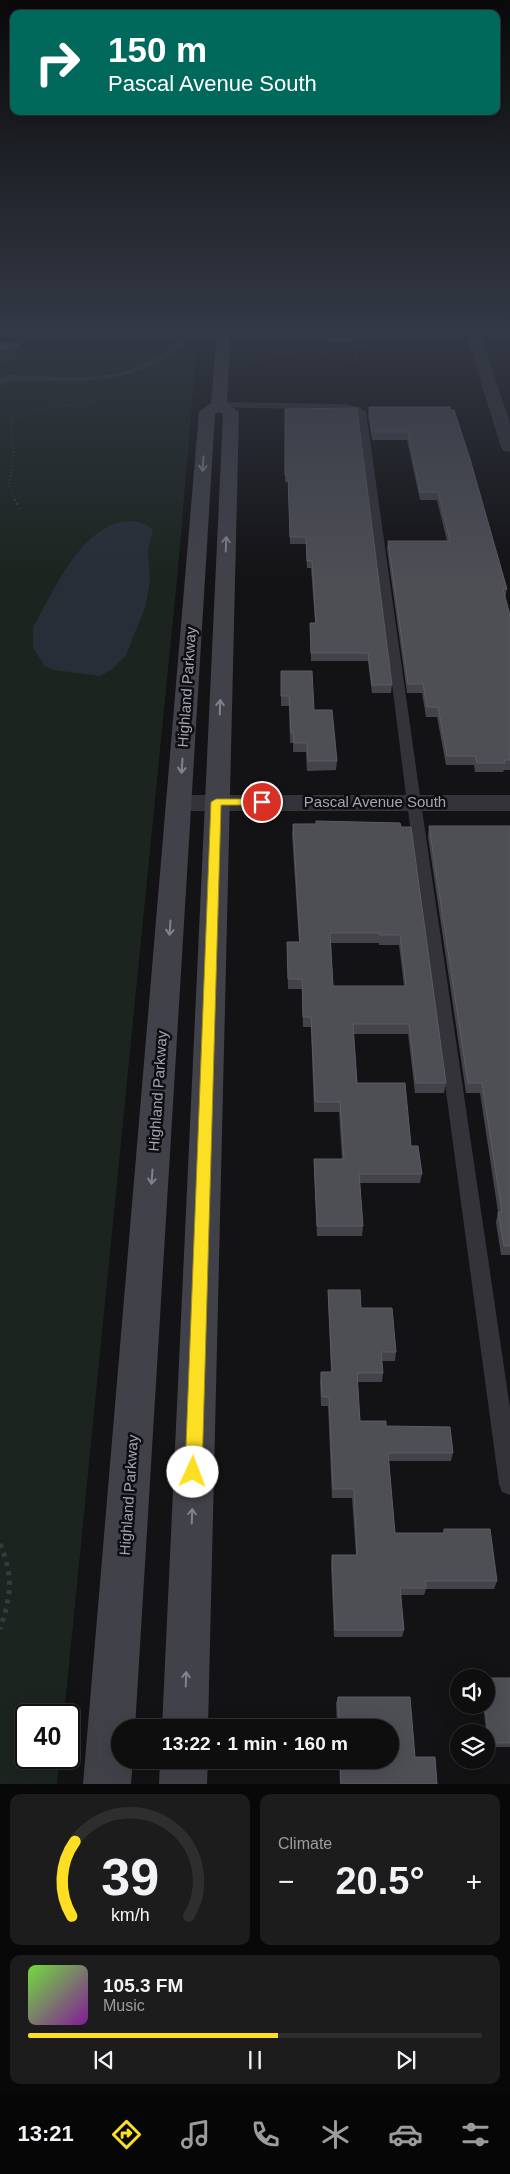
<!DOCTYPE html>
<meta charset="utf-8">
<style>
:root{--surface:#0e0e0f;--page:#1c1c1d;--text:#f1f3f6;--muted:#9b9c9e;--line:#2e2e2f;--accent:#fcde22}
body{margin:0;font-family:Arial,sans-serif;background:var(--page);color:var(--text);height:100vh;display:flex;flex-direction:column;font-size:19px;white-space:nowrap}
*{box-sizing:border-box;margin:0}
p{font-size:16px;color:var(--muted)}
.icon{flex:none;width:28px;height:28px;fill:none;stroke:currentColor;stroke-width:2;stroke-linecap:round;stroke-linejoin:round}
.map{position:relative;height:1784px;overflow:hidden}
.sheet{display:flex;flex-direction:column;gap:10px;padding:10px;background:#080808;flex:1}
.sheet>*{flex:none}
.top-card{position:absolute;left:10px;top:10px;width:490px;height:105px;border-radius:10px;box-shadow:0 5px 20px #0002,0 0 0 1px var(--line);background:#00695c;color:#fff;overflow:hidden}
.fabs{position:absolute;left:450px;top:1669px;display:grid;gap:10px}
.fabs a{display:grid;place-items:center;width:45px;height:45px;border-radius:50%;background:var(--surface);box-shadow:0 5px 20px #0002,0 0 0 1px var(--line);font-size:25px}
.speed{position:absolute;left:15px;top:1704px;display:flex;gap:10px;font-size:25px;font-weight:700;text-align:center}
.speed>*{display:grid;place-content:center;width:65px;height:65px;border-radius:50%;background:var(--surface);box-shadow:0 5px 20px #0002,0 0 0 1px var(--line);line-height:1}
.speed .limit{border:2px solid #111;border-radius:8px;background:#fff;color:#111}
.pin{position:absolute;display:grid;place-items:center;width:42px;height:42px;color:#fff;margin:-21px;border:2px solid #fff;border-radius:50%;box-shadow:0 1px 5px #0007}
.me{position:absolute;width:55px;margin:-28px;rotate:2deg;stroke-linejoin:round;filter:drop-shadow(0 0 4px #0008)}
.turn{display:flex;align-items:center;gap:18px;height:105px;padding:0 15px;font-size:22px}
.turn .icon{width:65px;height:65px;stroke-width:2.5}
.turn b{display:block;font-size:35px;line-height:42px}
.big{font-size:38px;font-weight:600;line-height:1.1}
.sheet .tile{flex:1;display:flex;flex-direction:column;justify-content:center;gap:8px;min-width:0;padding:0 18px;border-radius:10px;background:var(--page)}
.sheet .dial{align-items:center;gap:0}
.dial svg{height:130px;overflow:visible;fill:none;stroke:var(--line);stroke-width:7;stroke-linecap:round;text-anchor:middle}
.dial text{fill:var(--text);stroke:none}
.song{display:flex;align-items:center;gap:15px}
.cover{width:60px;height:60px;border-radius:8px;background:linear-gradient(135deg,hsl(100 70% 55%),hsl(290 70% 35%))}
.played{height:5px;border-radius:2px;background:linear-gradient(90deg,var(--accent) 55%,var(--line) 55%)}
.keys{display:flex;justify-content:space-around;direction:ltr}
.heat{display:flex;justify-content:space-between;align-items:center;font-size:28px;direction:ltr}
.sheet .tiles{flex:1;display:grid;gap:10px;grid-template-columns:1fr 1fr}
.tile:last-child{grid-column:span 2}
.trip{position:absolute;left:111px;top:1719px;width:288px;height:50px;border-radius:25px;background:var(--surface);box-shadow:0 5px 20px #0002,0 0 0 1px var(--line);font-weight:600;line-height:50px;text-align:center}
.tabs{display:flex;height:80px;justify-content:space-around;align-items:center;background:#060606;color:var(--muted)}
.tabs .icon{width:35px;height:35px}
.tabs .on{color:var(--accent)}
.tabs b{font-size:22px;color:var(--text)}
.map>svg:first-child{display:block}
</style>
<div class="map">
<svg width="510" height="1784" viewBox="0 0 510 1784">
<rect width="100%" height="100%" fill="#131214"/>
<path fill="#1c241f" d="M197,344L178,569L64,1715H26V1758H60L57,1784H0V358L28,345Z"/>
<path fill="#282e38" d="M134,521L145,524L153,530L148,551L150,582L145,608L126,655L111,670L100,676L54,670L44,666L33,647V628C51,595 73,545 107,527C116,522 125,522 134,521Z"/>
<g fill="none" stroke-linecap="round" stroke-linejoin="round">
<path stroke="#393a40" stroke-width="2" stroke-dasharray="1 2.5" stroke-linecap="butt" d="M311,330L312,349L357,364L355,346H368L365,330
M424,330L428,337
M251,364L277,354L312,349
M15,500L9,485L14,453L11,428L13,418C42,403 75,411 104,396"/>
<path stroke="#393a40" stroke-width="2.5" stroke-dasharray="2 3" stroke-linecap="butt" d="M14,499L20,508"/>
<path stroke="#393a40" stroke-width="5" stroke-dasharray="4 5.5" stroke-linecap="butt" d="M0,1544C14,1577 11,1596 0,1629"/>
<path fill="#333339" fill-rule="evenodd" d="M193,330H202C194,338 184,345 175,352C121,389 71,380 10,381L0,386V379L8,375C46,375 90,382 127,370C152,362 173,346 193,330Z
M219,402L345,404L359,407L366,412L421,803L510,1408V1495L502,1492L499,1484L407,803L358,413L345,410L216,407L215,405Z"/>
<path fill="#333339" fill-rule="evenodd" d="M465,330H479L510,423V452L504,451L501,447Z
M179,795H510V811H179L170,809L166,803L170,797Z"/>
<path fill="#414149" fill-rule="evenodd" d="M217,330H231L227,403L239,412L208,1728H162L223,414L219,412L215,414L135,1728H120V1760H133L131,1784H83L199,412L211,403Z
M160,1760H208L207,1784H159Z"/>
</g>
<path fill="#434349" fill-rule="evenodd" d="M326,330H358V341H328Z
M369,407H450L507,589L505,598L510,615V770H504L503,772H475L474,765H446L437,717H426L422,693H407L387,549L388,541H447L437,500H420L407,440H372L368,415Z
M285,409L392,685L391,693H372L368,661H311L310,623H315L311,568H307L306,544H290L288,482H285Z
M281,671L314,710L337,761L336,770L307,771L306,752H293V743H290L289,706H281Z
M400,823L446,1083L444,1093H415L408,1034H353L357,1083L411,1146L422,1174L420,1183H360L363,1226L362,1236H317L314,1169V1159H342L339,1112H314L311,1027H303L302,989H288L287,942H299L292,834L293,824ZM331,943H379V945H399L404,986H333Z
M429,826H510V1255H501L496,1222L498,1212L480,1093H466L428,837Z
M328,1290L361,1308L396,1352L395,1361H382L383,1373L382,1382H357L360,1421L386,1426L453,1453L451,1461H389L395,1533H443L444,1529L497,1581L494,1589H426L424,1595H401L404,1630L402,1637H334L331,1563L332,1555H356L352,1498H332L328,1406H321L320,1381L321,1372H331L328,1299Z
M510,1678V1747H488L483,1705H486Z
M338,1697H410L415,1757H435L437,1784H340L339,1760H390V1728H337L336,1703Z"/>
<path fill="#2c2b2f" d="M20,346L21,357L0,362V351Z"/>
<path fill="#4e4e55" stroke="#5b5c64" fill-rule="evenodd" d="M0,342L20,344V346L0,351Z
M369,407H450L451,410H454L470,459L507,589H503L510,615V760H504L505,763H477L475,756H447L438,707H427L423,684H408L388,541H450L438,492H420L408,432H372Z
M357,408L392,685H372L368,653H311L310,623H316L312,561H307L306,537H290L288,475H285V409Z
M281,671H312L314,710H332L337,761H308L307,743H294L293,733H291L289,696H281Z
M316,821L400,823L401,827H411L446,1083H416L409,1024H353L357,1083H405L411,1146H418L422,1174H359L363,1226H317L314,1159H344L340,1102H315L311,1017H303L302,979H288L287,942H300L293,824H316ZM330,933H380V935H400L406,986H333Z
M429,826H510V1246H504L498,1212H502L482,1083H468Z
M328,1290H360L361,1308H392L396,1352H381L383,1373H357L360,1421H386V1426L450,1427L453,1453H388L395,1533H444V1529H490L497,1581H425L426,1588H400L404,1630H335L332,1555H357L354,1489H333L329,1397H322L321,1372H332Z
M486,1678H510V1743H489L485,1705H486Z
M338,1697H410L415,1757H435L437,1784H341L340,1760H390V1728H339Z"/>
<defs><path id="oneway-shaft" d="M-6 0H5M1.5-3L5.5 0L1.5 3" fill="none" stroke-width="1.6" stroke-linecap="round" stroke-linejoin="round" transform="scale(1.25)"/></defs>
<g stroke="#81828f">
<use href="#oneway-shaft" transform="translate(203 464) rotate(94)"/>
<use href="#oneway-shaft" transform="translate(226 544) rotate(-88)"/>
<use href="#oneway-shaft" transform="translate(220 707) rotate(-88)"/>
<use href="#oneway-shaft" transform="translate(182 766) rotate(94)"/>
<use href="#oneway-shaft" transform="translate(170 928) rotate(94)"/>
<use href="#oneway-shaft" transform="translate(152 1177) rotate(94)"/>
<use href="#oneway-shaft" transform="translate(192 1516) rotate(-88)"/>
<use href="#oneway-shaft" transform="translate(186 1679) rotate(-88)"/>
</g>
<linearGradient id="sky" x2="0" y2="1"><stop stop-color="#0a0a0b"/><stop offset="0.57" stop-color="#333945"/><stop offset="1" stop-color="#333945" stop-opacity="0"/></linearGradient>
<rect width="510" height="580" fill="url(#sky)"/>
<path fill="#fcde22" stroke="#a49016" d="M216,799H262L267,802L262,805H221L202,1472L199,1477L193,1480L187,1477L185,1472L211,802Z"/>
<g text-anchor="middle" stroke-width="5" stroke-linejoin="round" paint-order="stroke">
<g font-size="15" fill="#a3a5b5" stroke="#0e0d0f">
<text transform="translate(187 687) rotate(-86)" y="5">Highland Parkway</text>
<text x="375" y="807">Pascal Avenue South</text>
<text transform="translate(158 1091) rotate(-86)" y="5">Highland Parkway</text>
<text transform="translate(129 1495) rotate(-86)" y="5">Highland Parkway</text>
</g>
</g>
</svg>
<div class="fabs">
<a><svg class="icon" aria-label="sound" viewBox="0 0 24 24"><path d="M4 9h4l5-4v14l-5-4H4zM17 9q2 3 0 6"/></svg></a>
<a><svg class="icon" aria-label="layers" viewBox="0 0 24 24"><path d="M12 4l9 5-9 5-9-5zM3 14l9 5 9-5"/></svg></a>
</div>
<div class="speed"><div class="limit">40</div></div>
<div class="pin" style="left:262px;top:802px;background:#d93025"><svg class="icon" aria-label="arrive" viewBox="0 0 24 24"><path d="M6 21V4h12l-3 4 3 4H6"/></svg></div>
<svg class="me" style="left:193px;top:1472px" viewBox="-20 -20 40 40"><circle r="19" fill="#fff"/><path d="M0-13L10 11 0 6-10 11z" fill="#fcde22"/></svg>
<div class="trip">13:22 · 1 min · 160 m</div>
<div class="top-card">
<div class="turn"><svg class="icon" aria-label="right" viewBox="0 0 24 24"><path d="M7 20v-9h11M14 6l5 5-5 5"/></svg><div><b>150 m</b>Pascal Avenue South</div></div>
</div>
</div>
<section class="sheet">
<div class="tiles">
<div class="tile dial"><svg viewBox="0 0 100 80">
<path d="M14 69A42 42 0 1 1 86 69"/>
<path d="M14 69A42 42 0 0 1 16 23" stroke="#fcde22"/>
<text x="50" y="56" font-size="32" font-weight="700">39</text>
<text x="50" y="72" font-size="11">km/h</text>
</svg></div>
<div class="tile"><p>Climate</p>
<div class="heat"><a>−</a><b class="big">20.5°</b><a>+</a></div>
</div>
<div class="tile">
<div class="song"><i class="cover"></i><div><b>105.3 FM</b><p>Music</p></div></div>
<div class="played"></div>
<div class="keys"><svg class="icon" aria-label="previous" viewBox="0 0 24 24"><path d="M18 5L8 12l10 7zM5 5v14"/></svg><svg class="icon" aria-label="pause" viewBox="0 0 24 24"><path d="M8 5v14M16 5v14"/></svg><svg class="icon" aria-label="next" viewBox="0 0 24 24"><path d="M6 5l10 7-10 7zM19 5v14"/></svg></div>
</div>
</div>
</section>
<nav class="tabs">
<b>13:21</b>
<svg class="icon on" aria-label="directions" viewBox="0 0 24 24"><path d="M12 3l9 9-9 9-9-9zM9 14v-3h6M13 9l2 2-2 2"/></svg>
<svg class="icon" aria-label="music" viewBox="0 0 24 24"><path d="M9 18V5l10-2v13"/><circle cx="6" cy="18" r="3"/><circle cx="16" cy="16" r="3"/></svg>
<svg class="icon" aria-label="phone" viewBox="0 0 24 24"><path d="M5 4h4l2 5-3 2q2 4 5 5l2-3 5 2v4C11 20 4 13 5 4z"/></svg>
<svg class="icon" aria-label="climate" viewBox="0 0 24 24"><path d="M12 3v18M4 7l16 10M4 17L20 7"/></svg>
<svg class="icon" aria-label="car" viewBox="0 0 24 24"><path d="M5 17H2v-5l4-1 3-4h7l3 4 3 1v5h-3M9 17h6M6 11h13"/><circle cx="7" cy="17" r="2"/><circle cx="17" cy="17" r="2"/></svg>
<svg class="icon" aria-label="filters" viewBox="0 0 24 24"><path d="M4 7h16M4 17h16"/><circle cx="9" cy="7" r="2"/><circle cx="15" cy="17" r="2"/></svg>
</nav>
